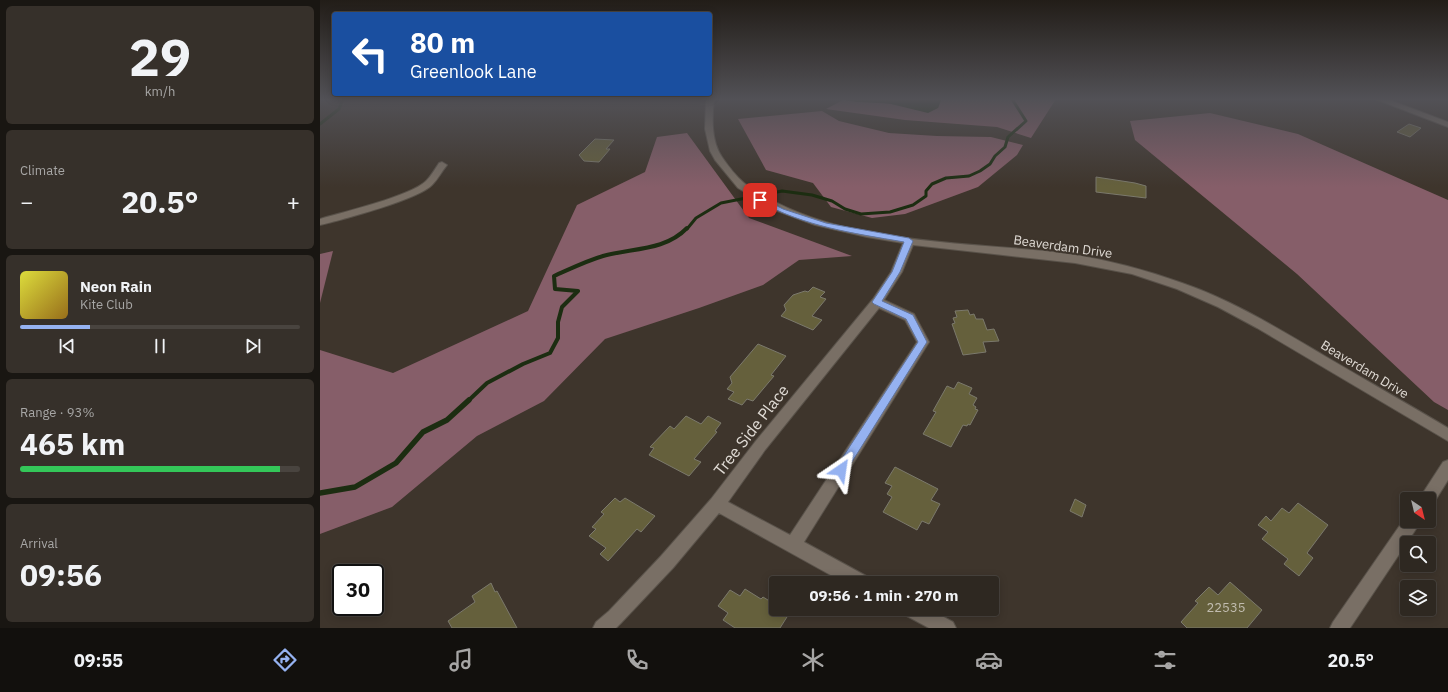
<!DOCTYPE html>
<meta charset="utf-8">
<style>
:root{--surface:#2e2821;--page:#36302a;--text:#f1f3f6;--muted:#a7a6a5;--line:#49443f;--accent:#95b2f1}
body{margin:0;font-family:"IBM Plex Sans",sans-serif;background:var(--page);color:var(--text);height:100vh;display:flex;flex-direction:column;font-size:15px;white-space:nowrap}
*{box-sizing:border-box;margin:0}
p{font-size:13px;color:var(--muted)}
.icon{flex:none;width:22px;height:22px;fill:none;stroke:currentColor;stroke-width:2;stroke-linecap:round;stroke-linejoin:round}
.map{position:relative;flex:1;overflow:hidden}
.details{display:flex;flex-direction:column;gap:6px;padding:6px;background:#191612;width:320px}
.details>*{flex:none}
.guide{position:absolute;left:12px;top:12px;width:380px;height:84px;border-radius:4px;box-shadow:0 2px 10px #0003,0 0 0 1px var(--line);background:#1a4fa0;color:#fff;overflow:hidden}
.needle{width:26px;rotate:145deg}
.buttons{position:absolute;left:1080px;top:492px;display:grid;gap:8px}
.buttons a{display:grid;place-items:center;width:36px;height:36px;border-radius:4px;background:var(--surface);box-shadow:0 2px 10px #0003,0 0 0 1px var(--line);font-size:20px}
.speed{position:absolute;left:12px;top:564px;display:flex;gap:8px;font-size:20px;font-weight:700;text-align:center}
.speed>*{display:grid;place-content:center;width:52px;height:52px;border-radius:50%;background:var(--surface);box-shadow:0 2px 10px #0003,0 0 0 1px var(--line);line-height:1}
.speed .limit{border:2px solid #111;border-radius:6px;background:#fff;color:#111}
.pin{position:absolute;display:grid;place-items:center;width:34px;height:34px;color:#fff;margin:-17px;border-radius:8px;box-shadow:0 2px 6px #0006}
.me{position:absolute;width:44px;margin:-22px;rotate:32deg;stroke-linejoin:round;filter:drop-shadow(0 0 3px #0008)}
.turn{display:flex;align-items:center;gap:14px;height:84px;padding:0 12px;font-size:18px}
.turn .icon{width:52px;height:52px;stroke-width:2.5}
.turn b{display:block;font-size:28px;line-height:34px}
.big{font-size:30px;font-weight:800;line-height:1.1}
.details .widget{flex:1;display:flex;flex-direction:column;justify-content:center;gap:6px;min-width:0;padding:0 14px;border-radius:6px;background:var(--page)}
.details .dial{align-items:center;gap:0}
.dial b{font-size:52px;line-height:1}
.song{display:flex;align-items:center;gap:12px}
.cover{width:48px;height:48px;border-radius:6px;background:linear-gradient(135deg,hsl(60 70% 55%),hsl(40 70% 35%))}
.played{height:4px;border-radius:2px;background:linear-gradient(90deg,var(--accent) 25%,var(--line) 25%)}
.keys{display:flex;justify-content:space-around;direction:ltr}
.heat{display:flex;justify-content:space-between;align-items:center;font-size:22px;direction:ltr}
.charge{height:6px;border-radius:3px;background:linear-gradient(90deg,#34c759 93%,var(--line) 0)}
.trip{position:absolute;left:449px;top:576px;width:230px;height:40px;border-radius:4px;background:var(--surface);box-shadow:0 2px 10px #0003,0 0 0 1px var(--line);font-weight:800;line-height:40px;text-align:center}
.dock{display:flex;height:64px;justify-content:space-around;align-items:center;background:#12100d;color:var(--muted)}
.dock .icon{width:28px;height:28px}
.dock .selected{color:var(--accent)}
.dock b{font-size:18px;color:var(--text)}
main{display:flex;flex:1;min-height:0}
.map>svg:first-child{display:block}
</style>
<main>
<section class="details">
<div class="widget dial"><b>29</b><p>km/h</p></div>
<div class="widget"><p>Climate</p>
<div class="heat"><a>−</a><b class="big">20.5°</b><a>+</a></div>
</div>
<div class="widget">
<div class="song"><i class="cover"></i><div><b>Neon Rain</b><p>Kite Club</p></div></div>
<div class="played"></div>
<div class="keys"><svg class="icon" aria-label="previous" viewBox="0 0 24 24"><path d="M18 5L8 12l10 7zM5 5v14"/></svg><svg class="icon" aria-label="pause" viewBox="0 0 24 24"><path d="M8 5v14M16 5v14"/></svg><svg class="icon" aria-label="next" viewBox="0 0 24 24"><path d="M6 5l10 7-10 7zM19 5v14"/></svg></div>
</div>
<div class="widget"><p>Range · 93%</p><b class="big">465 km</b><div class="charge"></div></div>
<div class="widget"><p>Arrival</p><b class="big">09:56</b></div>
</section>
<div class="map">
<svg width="1128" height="628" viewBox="0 0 1128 628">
<rect width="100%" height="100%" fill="#3e352c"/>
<path fill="#865e69" d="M621,99H736L711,138L677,127L585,120L506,109L523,100L618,108Z
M502,111L519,121L569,133L617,136L671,137L703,145L697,155L658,187L585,214L552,218L511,207L493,183L446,170L418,119Z
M890,113L978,134L1128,200V410L1114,402L977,274L815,140L810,121Z
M367,133L429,218L532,256L479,260L443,285L379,308L285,339L224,401L157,436L72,507L0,534V350L73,373L208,311L257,205L325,172L337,137Z
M13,251L0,303V254Z"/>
<path fill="#1c2d11" d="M520,99H621V100L618,108L608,113L567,103L537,102Z"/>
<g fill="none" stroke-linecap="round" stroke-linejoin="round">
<path stroke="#1c2d11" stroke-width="3" d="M0,124L19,109L23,99
M367,229L376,218L401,203L462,191L492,195L512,201L525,209L541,214L570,212L593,205L606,196V191L612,184L626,178L649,176L660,171L670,164L675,156L685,147L688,137L706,121L692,99"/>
<path stroke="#1c2d11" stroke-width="4" d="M148,401L167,383L203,364L230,353L238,338V322L242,307L258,291L235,289L234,276C250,269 266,261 283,256C312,248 345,251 367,228"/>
<path stroke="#1c2d11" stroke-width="5.5" d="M0,493L35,487L76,463L103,432L127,420L149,400"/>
</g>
<path fill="#65603c" stroke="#7b796c" d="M1089,124L1101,128L1090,137L1077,132Z
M275,139L294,140L286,149H290L279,162L264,161L259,155Z
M776,177L815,183L826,186V198L776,192Z
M493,287L505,292L500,297L506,299L492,316L502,320L493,330L461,316L466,310L464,305L473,295L485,291L488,292Z
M648,310L650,315L654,314L656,319H663L667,330L674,329L679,341L663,342L666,352L643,355L632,324L635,323L633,318L637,317L635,311Z
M438,344L466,356L451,375L454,376L433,401L427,399L422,405L408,399L414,392L407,389L412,383L410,377Z
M638,382L652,388L649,394L657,398L653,405L656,407L655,409L658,410L650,425L648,424L647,426L643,425L631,447L603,434L616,412L613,411L627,386L634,389Z
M366,416L381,424L388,416L401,423L395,431L397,432L374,459L381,462L369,476L329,455L334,448L330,447L350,426L354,429Z
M575,467L618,489L611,500L620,504L609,524L602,521L597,530L563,512L572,497L567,494L572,486L565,483Z
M295,498L300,502L305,498L335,516L321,532L317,529L288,561L280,554L286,548L269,536L276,529L272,527L284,514L281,512Z
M755,499L766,505L762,517L750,511Z
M978,503L1008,525L987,553L993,558L979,576L964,564L968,559L942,539L948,532L938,525L946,516L951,521L962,508L969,513Z
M910,582L942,610L927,628H867L861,622L878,603L875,601L889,587L898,595Z
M171,583L175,592L177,591L197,628H132L128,621L155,602L152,596Z
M425,589L441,599L443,597L456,605V609H472L460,628H415L403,620L408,613L398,606L410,590L420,596Z"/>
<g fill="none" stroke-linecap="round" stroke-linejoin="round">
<defs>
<path id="minor" d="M386,99H394C392,118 391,141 402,157C408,166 417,177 424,183C430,188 437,191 443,195C520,242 636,242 725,251C772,256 818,267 862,283C912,300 957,328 1003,355C1044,379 1086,403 1128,428V441L937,328L898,307L857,289L812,274L755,263L593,245L582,272L564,300L594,314L609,342L484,542L548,577L551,583H525L399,513L353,568L301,623L296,628H273L276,622L289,611L341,556L391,499L435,442L553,299L571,272L583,243L547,237L495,225L452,209L418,188L395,160L390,151L385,129ZM559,308L585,320L597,342L470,535L408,502L445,450Z
M1055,99H1067L1128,122V127Z
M122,162L127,165C122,171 118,179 112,185C99,199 22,220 0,225V219C23,212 91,196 106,181C111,176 115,169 119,163Z
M1128,460V480L1113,504L1109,505V499H1099L1123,462Z
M1087,515V521H1100L1098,526L1030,628H1010L1013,622Z
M582,609H609L633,622L636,628H609L585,615Z"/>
</defs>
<use href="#minor" stroke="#59524a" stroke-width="2"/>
<use href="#minor" fill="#796f65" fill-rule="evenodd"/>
</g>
<linearGradient id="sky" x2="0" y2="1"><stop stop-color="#221d18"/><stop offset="0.53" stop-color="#525156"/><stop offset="1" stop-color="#525156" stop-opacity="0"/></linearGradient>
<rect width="1128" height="187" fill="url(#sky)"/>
<path fill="#95b2f1" stroke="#61749d" d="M440,197L463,209L506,223L589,238L593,241L580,272L562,301L593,315L607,342L525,473L521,475L517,473L515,470L517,466L598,342L586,319L554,304L552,302L572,272L584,242C532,233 486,227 438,201V198Z"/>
<g text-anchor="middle" stroke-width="4" stroke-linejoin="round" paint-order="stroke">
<g font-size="13" fill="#e0dbd5" stroke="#3e352c">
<text transform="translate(743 246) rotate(8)" y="5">Beaverdam Drive</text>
<text transform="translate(1045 369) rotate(31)" y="5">Beaverdam Drive</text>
</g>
<g font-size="13" fill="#c1bcaf">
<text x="906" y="612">22535</text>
</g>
<g font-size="16" fill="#e0dbd5" stroke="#3e352c">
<text transform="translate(431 430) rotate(-52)" y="6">Tree Side Place</text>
</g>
</g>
</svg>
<div class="buttons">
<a><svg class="needle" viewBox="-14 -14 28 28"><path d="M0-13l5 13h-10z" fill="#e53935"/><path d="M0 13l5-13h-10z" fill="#a7a6a5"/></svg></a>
<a><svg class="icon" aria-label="search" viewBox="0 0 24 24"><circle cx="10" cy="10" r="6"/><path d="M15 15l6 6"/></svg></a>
<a><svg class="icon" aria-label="layers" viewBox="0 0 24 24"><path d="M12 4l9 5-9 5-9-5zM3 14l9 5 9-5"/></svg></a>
</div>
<div class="speed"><div class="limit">30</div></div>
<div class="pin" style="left:440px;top:200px;background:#d93025"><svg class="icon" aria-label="arrive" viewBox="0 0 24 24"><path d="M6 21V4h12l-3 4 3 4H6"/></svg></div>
<svg class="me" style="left:521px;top:470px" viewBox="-20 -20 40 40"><path d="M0-17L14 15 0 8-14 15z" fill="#95b2f1" stroke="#fff" stroke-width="4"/></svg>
<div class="trip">09:56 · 1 min · 270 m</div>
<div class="guide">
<div class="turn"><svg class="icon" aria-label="left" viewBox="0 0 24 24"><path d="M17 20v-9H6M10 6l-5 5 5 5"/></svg><div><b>80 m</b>Greenlook Lane</div></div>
</div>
</div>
</main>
<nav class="dock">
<b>09:55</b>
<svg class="icon selected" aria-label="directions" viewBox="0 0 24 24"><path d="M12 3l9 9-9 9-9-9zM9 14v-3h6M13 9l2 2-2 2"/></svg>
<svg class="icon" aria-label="music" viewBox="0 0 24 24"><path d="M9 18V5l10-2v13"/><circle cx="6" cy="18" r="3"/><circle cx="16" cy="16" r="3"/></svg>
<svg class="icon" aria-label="phone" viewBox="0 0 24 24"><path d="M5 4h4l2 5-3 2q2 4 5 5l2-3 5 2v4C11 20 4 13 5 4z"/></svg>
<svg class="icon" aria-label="climate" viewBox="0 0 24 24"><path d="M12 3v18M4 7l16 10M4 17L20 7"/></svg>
<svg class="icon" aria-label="car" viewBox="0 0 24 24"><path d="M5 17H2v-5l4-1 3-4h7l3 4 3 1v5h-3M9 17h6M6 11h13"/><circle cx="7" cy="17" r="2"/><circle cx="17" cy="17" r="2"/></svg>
<svg class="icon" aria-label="filters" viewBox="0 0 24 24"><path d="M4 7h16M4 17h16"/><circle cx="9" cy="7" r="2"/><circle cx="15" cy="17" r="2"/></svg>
<b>20.5°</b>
</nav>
